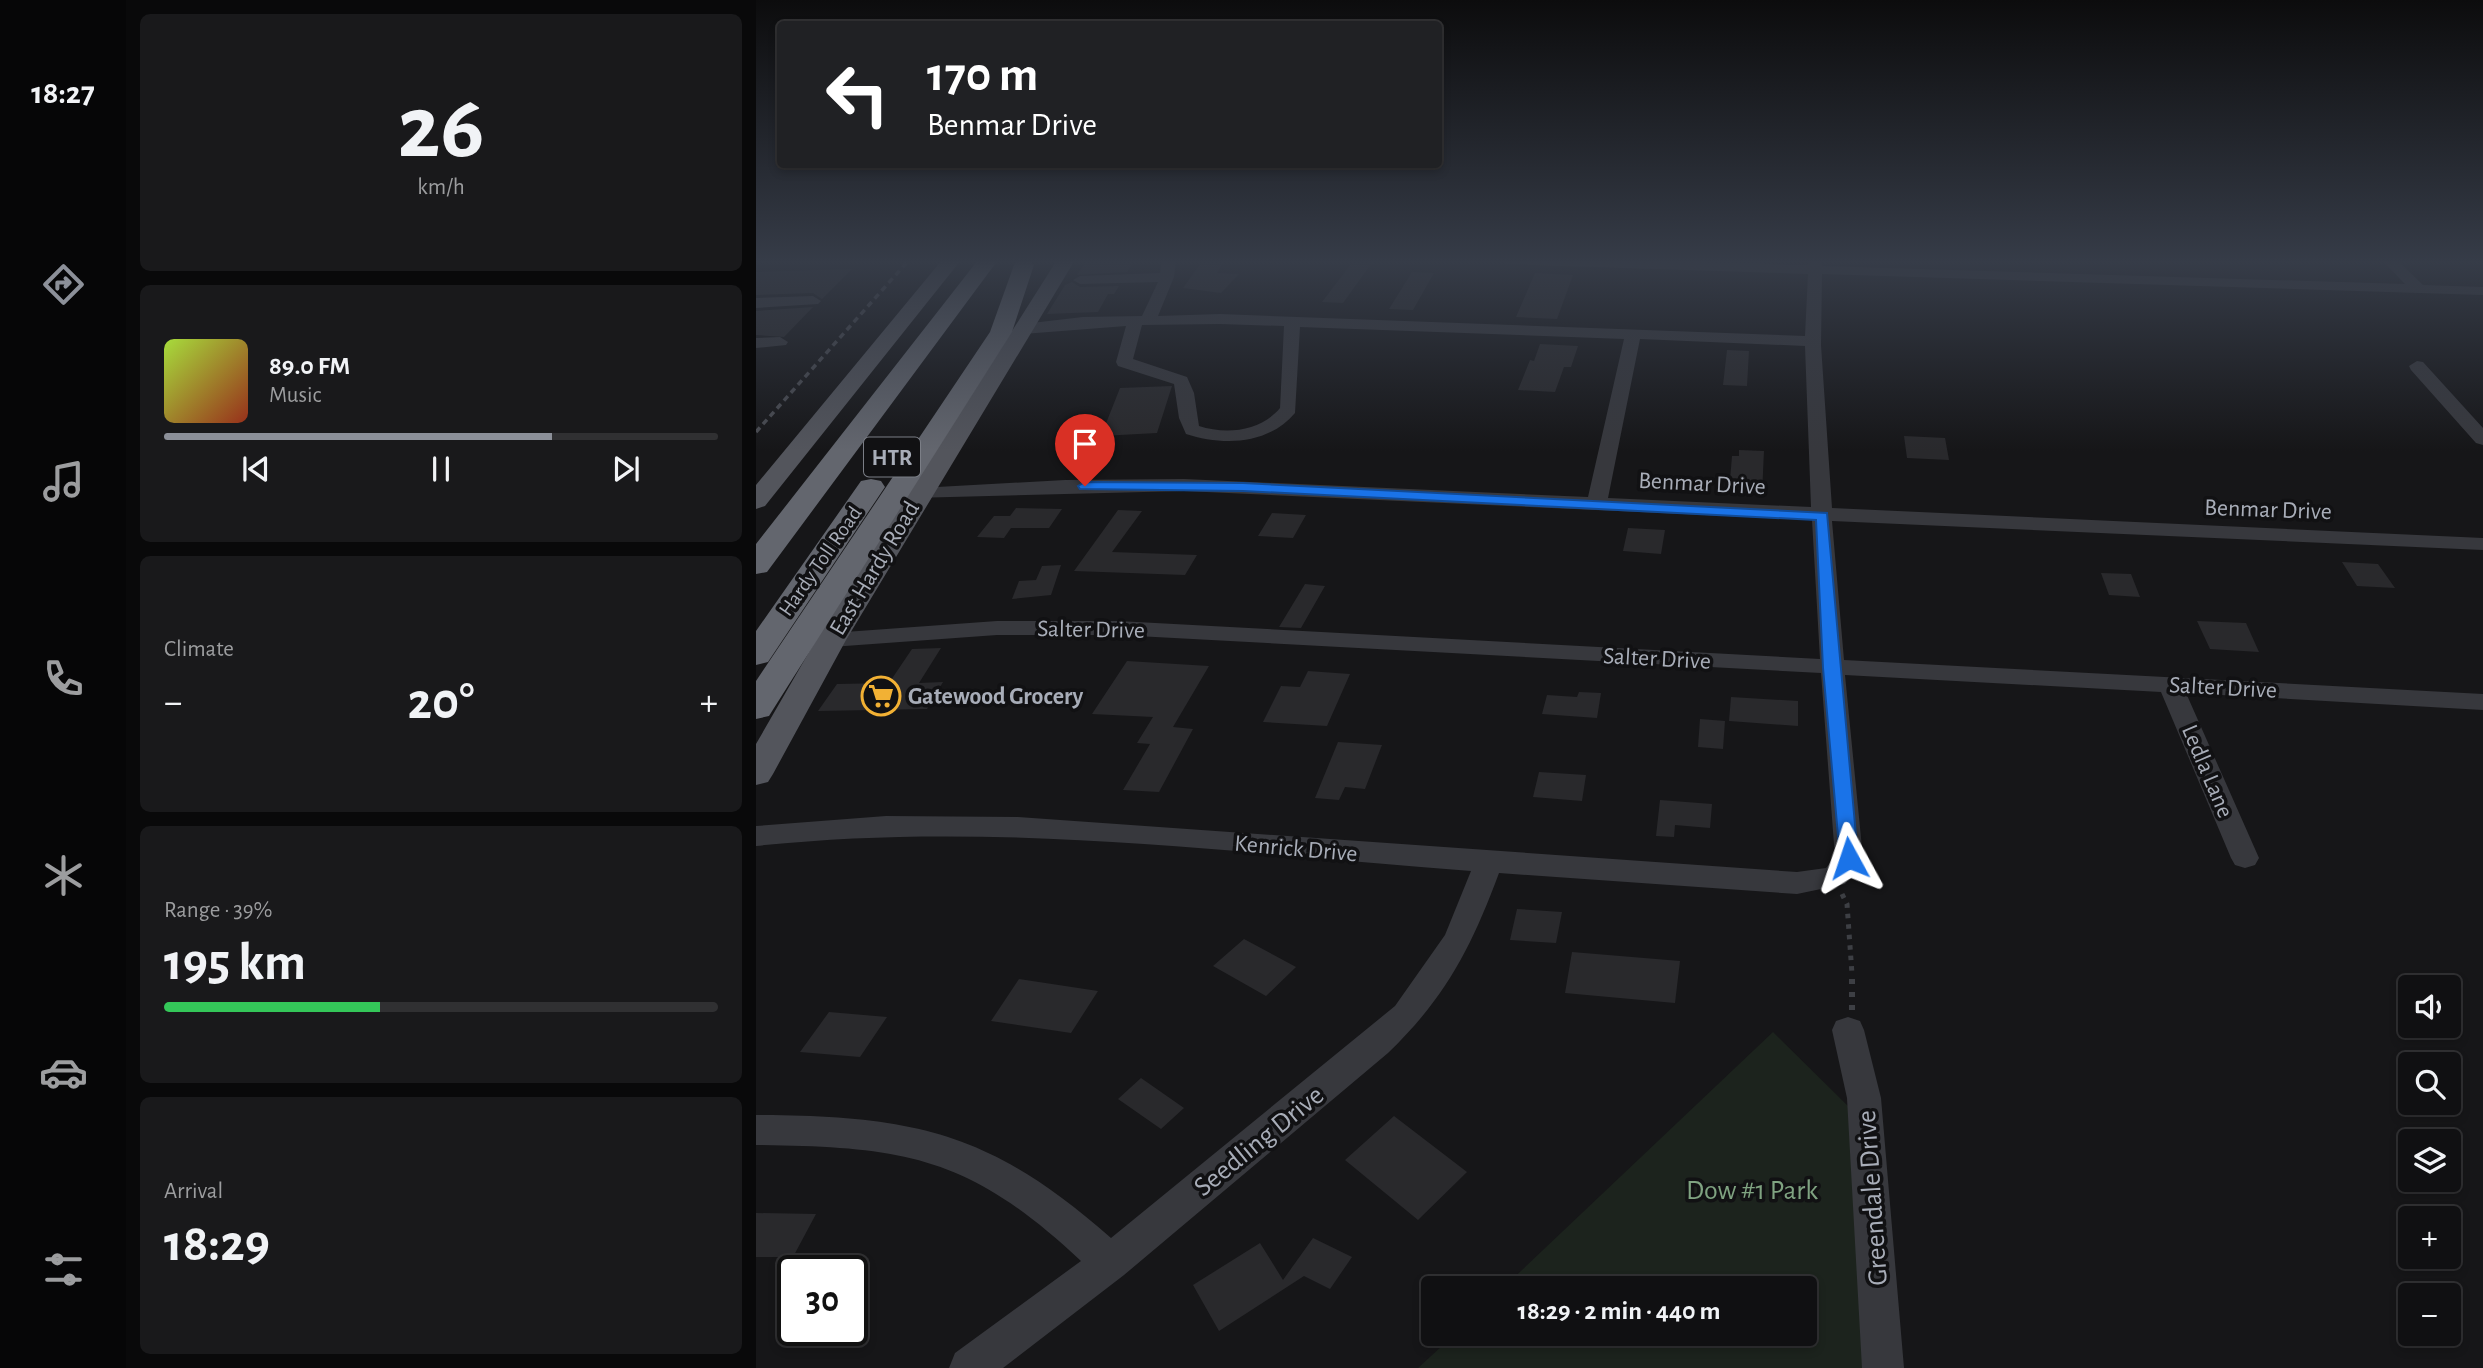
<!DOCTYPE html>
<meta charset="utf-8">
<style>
:root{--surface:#101012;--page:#19191b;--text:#f1f3f6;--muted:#9c9d9f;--line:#303032;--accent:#8c9099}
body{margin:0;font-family:"Alegreya Sans",sans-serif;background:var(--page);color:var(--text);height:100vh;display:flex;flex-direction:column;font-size:26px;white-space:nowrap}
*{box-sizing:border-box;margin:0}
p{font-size:23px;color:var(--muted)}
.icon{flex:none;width:38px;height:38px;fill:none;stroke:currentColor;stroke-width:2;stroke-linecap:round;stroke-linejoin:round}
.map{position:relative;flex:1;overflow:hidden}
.sheet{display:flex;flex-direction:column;gap:14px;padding:14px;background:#09090a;width:630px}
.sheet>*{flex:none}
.banner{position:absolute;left:21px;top:21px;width:665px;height:147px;border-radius:7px;box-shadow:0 4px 10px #0003,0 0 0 2px var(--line);background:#202124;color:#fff;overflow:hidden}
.buttons{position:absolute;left:1642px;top:975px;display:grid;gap:14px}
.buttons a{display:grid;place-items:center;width:63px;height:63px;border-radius:7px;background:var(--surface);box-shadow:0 4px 10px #0003,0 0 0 2px var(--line);font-size:35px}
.speed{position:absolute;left:21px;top:1255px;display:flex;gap:14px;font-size:35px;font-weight:700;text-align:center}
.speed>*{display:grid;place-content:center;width:91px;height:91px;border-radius:50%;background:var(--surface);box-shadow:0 4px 10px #0003,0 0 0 2px var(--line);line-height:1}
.speed .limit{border:4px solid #111;border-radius:10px;background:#fff;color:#111}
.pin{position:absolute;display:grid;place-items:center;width:60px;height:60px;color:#fff;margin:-72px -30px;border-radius:50% 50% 50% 0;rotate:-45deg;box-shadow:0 0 7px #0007}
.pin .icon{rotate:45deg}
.me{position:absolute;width:77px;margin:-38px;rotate:355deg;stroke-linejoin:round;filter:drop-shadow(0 0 5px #0008)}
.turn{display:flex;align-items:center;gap:24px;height:147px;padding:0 35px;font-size:32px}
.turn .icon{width:91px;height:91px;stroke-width:2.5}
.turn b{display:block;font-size:49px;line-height:60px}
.big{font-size:52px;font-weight:600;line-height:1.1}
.sheet .tile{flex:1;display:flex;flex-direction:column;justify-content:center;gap:10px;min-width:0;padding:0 24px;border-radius:10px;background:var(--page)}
.sheet .dial{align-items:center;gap:0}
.dial b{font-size:91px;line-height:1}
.song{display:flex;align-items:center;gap:21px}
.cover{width:84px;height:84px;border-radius:10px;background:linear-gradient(135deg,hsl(80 70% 55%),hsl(10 70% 35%))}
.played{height:7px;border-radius:4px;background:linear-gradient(90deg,var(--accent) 70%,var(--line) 70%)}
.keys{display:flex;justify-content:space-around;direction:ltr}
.heat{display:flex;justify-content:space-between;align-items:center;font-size:38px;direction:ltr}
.charge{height:10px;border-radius:5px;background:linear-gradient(90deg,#34c759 39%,var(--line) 0)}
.trip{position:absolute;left:665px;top:1276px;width:396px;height:70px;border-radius:7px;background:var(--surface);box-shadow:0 4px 10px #0003,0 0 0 2px var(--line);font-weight:600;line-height:70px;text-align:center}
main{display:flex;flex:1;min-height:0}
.dock{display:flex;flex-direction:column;width:126px;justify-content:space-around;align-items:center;background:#060607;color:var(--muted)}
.dock .icon{width:49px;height:49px}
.dock .current{color:var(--accent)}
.dock b{font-size:32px;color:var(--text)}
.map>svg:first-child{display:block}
</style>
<main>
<nav class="dock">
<b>18:27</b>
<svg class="icon current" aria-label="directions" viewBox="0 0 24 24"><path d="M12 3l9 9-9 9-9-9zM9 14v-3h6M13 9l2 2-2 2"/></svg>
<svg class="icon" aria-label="music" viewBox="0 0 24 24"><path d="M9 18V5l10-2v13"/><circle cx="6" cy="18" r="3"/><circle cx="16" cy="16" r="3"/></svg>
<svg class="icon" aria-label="phone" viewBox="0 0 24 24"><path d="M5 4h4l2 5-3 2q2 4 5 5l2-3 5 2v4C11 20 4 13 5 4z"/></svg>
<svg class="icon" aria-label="climate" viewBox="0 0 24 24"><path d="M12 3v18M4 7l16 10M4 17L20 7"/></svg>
<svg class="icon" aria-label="car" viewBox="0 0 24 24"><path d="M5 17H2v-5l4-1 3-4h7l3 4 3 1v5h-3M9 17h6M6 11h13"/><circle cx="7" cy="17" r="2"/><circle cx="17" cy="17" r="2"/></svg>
<svg class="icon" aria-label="filters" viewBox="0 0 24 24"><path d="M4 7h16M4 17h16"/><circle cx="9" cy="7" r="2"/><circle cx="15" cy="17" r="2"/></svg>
</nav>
<section class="sheet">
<div class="tile dial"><b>26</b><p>km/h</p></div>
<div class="tile">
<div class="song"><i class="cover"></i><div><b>89.0 FM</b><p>Music</p></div></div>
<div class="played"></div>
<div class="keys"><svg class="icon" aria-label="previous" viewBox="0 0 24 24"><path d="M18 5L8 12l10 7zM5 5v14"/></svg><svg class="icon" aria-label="pause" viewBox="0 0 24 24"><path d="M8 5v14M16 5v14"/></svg><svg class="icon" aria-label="next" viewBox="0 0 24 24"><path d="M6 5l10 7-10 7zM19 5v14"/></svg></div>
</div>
<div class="tile"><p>Climate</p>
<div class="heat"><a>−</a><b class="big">20°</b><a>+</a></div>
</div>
<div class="tile"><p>Range · 39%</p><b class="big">195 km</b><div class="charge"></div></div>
<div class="tile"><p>Arrival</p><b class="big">18:29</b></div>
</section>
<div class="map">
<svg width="1727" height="1368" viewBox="0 0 1727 1368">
<rect width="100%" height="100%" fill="#161618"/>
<path fill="#1c231d" d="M1017,1032L1093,1107L1107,1368H662L699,1334H1048V1288H747Z"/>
<path fill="#29292c" d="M447,260H469L461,273L483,274L465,293L427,288Z
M598,260H618L587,303L566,302Z
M378,261L371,272L321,275L330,262Z
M96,269L66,299L57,293L0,295V272Z
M656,272L678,273L657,310L633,309Z
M779,273L817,275L801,319L760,317Z
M316,282L324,287L363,286L358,294H352L342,312L291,314L309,285Z
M57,307L28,337L0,335V311Z
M784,344L822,346L815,367H808L799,392L762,390L774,360L778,361Z
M971,350L993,351L991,386L967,385Z
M416,386L401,433L345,436L364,388Z
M1148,436L1189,438L1193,460L1151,458Z
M983,450L1008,451L1006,494L973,492L976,456H983Z
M260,508L306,509L293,528H255L248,538L221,537L238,516H254Z
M362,510L386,511L356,552L441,555L429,575L318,571Z
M516,513L550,515L537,538L502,536Z
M872,528L909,530L905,554L867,551Z
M1586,562L1622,564L1639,588L1601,586Z
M305,565L295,595L256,599L263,581L280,580L286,566Z
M1345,573L1375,574L1384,597L1353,595Z
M549,584L569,586L545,628L523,627Z
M1441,621L1490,623L1503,652L1454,649Z
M185,648L163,683L187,682L171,709L62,711L81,684L133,683L156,649Z
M371,661L453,666L417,727L437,729L403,792L367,790L394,744L381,743L397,717L336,714Z
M552,671L594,674L571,726L507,722L525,686L544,687Z
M823,692L845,693L841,718L786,714L791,695L821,697Z
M975,697L1042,701V726L973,721Z
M944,719L969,721L967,749L942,747Z
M582,742L626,745L609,789L589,787L583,800L559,798Z
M783,772L830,775L826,801L777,797Z
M904,800L956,804L954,828L919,825L918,837L900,836Z
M761,909L806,912L800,943L754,940Z
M488,939L540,967L510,996L457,966Z
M816,952L924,961L919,1003L809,993Z
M263,979L342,991L315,1033L235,1021Z
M73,1012L131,1017L104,1057L44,1052Z
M385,1078L428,1108L405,1129L362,1099Z
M638,1116L711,1172L662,1220L589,1160Z
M0,1213L60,1214L37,1257H0Z
M557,1238L596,1257L574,1289L548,1276L463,1331L437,1285L504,1243L527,1280Z"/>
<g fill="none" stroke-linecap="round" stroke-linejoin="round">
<path stroke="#3d3f44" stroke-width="5" stroke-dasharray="4.5 6" stroke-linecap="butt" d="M1086,894L1091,904L1096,974"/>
<path stroke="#3d3f44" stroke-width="6" stroke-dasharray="5 8" stroke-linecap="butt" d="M1096,1010V973"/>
<path fill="#37383d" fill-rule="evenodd" d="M406,260H420L418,277L402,316L464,314L1049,336L1052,274L749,264L742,260H882L1052,265V260H1066V266L1649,284L1626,260H1641L1667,285L1727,287V295L1066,274L1065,345L1076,508L1727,538V550L1076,521L1088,660L1727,694V710L1430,693L1503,858L1499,865L1489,868L1479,865L1475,858L1405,692L1089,675L1107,858L1089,884L1041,894L743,873C715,948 690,997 632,1053L368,1275L247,1368H193L199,1353L325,1261C213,1156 149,1147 0,1145V1115C157,1116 234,1131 355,1238L639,1006L689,935L715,871C477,853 238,820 0,846V826L130,816L262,817L1041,872L1070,868L1079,857L1065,673L362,635H241L75,647L67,645L63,640L67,635L75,633L241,621H362L1064,659L1056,520L428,491L156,498L153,494L156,490L163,488L309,480L428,479L832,497L868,339L544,327L539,413C512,445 467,446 430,434L423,418L418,384L362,366L360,362L370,326L267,334L259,329L267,324L327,317L386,316L402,282L324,284L317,280L324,276L404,273ZM464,324L528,326L524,408C505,431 471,435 443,426L438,393L431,377L377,359L386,325ZM884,339L1049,346L1055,507L852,498Z
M57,296L65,301L62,304L0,308V298Z
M24,337L32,342L30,345L0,348V338Z
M1661,361L1667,362L1727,428V445L1720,443L1655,370L1653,366Z
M1092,1017L1104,1021L1108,1030L1125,1098L1148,1368H1106L1091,1098L1076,1030L1080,1021Z"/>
<path fill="#53555c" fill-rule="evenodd" d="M186,260H205L9,506L0,509V485Z
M301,260H319L90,640L17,774L12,782L0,785V744L60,640Z"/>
<path fill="#63666e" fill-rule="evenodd" d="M222,260H242L11,572L0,574V544Z
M264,260L275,261L278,265L256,332L18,708L13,716L0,719V681L234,332L258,265Z
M115,479L125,481L129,487L12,662L0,665V631L105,481Z"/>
<path stroke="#4a4c52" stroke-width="3.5" stroke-dasharray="6 4.5" stroke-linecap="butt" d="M0,432L153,260"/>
</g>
<linearGradient id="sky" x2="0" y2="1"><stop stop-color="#0c0c0d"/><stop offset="0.58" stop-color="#363c48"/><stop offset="1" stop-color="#363c48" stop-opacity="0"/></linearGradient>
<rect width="1727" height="451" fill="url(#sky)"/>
<path fill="#1a73e8" stroke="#114b97" stroke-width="2" d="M329,482L487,483L1071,513L1102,858L1093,865L1084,858L1067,668L1060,520L487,491L324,489L322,486Z"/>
<defs>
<symbol id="supermarket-ring" viewBox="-11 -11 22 22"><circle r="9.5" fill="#111113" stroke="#f2b134" stroke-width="1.5"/><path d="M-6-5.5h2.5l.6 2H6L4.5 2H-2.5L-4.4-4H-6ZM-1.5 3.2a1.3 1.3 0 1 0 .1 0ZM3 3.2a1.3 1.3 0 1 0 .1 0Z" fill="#f2b134"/></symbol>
</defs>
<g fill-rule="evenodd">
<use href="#supermarket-ring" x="103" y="674" width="44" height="44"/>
</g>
<g text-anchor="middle" stroke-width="7" stroke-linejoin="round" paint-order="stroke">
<g font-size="21" fill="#a8adb8" stroke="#111113">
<text transform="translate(64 561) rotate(-55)" y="7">Hardy Toll Road</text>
</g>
<rect fill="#111113" stroke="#7b7e86" stroke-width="2" x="108" y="437.5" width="56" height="39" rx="5"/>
<g font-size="23" font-weight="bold" fill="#a8adb8">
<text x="136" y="465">HTR</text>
</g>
<g font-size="24" fill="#a8adb8" stroke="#111113">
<text transform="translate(946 483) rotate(3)" y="8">Benmar Drive</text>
<text transform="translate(1512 509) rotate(2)" y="8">Benmar Drive</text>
<text transform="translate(118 568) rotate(-59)" y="8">East Hardy Road</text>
<text transform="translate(335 629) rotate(1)" y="8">Salter Drive</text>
<text transform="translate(901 658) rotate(3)" y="8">Salter Drive</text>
<text transform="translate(1467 687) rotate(3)" y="8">Salter Drive</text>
<text transform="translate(1452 771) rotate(67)" y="8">Ledla Lane</text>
<text transform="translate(540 848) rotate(5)" y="8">Kenrick Drive</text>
</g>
<g font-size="24" font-weight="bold" fill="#a8adb8" stroke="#111113" text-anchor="start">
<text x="152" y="704">Gatewood Grocery</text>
</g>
<g font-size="28" fill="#a8adb8" stroke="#111113">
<text transform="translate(502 1140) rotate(-39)" y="10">Seedling Drive</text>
<text transform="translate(1115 1198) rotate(-94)" y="10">Greendale Drive</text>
</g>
<g font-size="28" fill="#7fa381" stroke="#111113">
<text x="996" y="1199">Dow #1 Park</text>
</g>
</g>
</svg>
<div class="buttons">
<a><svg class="icon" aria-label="sound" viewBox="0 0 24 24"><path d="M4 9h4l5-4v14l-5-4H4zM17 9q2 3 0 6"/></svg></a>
<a><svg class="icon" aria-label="search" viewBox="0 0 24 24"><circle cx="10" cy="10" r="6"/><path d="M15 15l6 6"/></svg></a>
<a><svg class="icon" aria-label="layers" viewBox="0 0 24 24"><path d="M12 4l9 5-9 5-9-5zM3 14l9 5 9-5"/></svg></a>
<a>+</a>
<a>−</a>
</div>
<div class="speed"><div class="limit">30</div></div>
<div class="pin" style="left:329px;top:486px;background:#d93025"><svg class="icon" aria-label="arrive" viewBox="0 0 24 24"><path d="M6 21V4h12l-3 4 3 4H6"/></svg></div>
<svg class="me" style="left:1093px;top:858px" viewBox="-20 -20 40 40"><path d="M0-17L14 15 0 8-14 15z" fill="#1a73e8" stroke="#fff" stroke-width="4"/></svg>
<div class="trip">18:29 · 2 min · 440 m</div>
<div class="banner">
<div class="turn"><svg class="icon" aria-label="left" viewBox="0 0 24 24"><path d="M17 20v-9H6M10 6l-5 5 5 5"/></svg><div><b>170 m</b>Benmar Drive</div></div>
</div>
</div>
</main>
